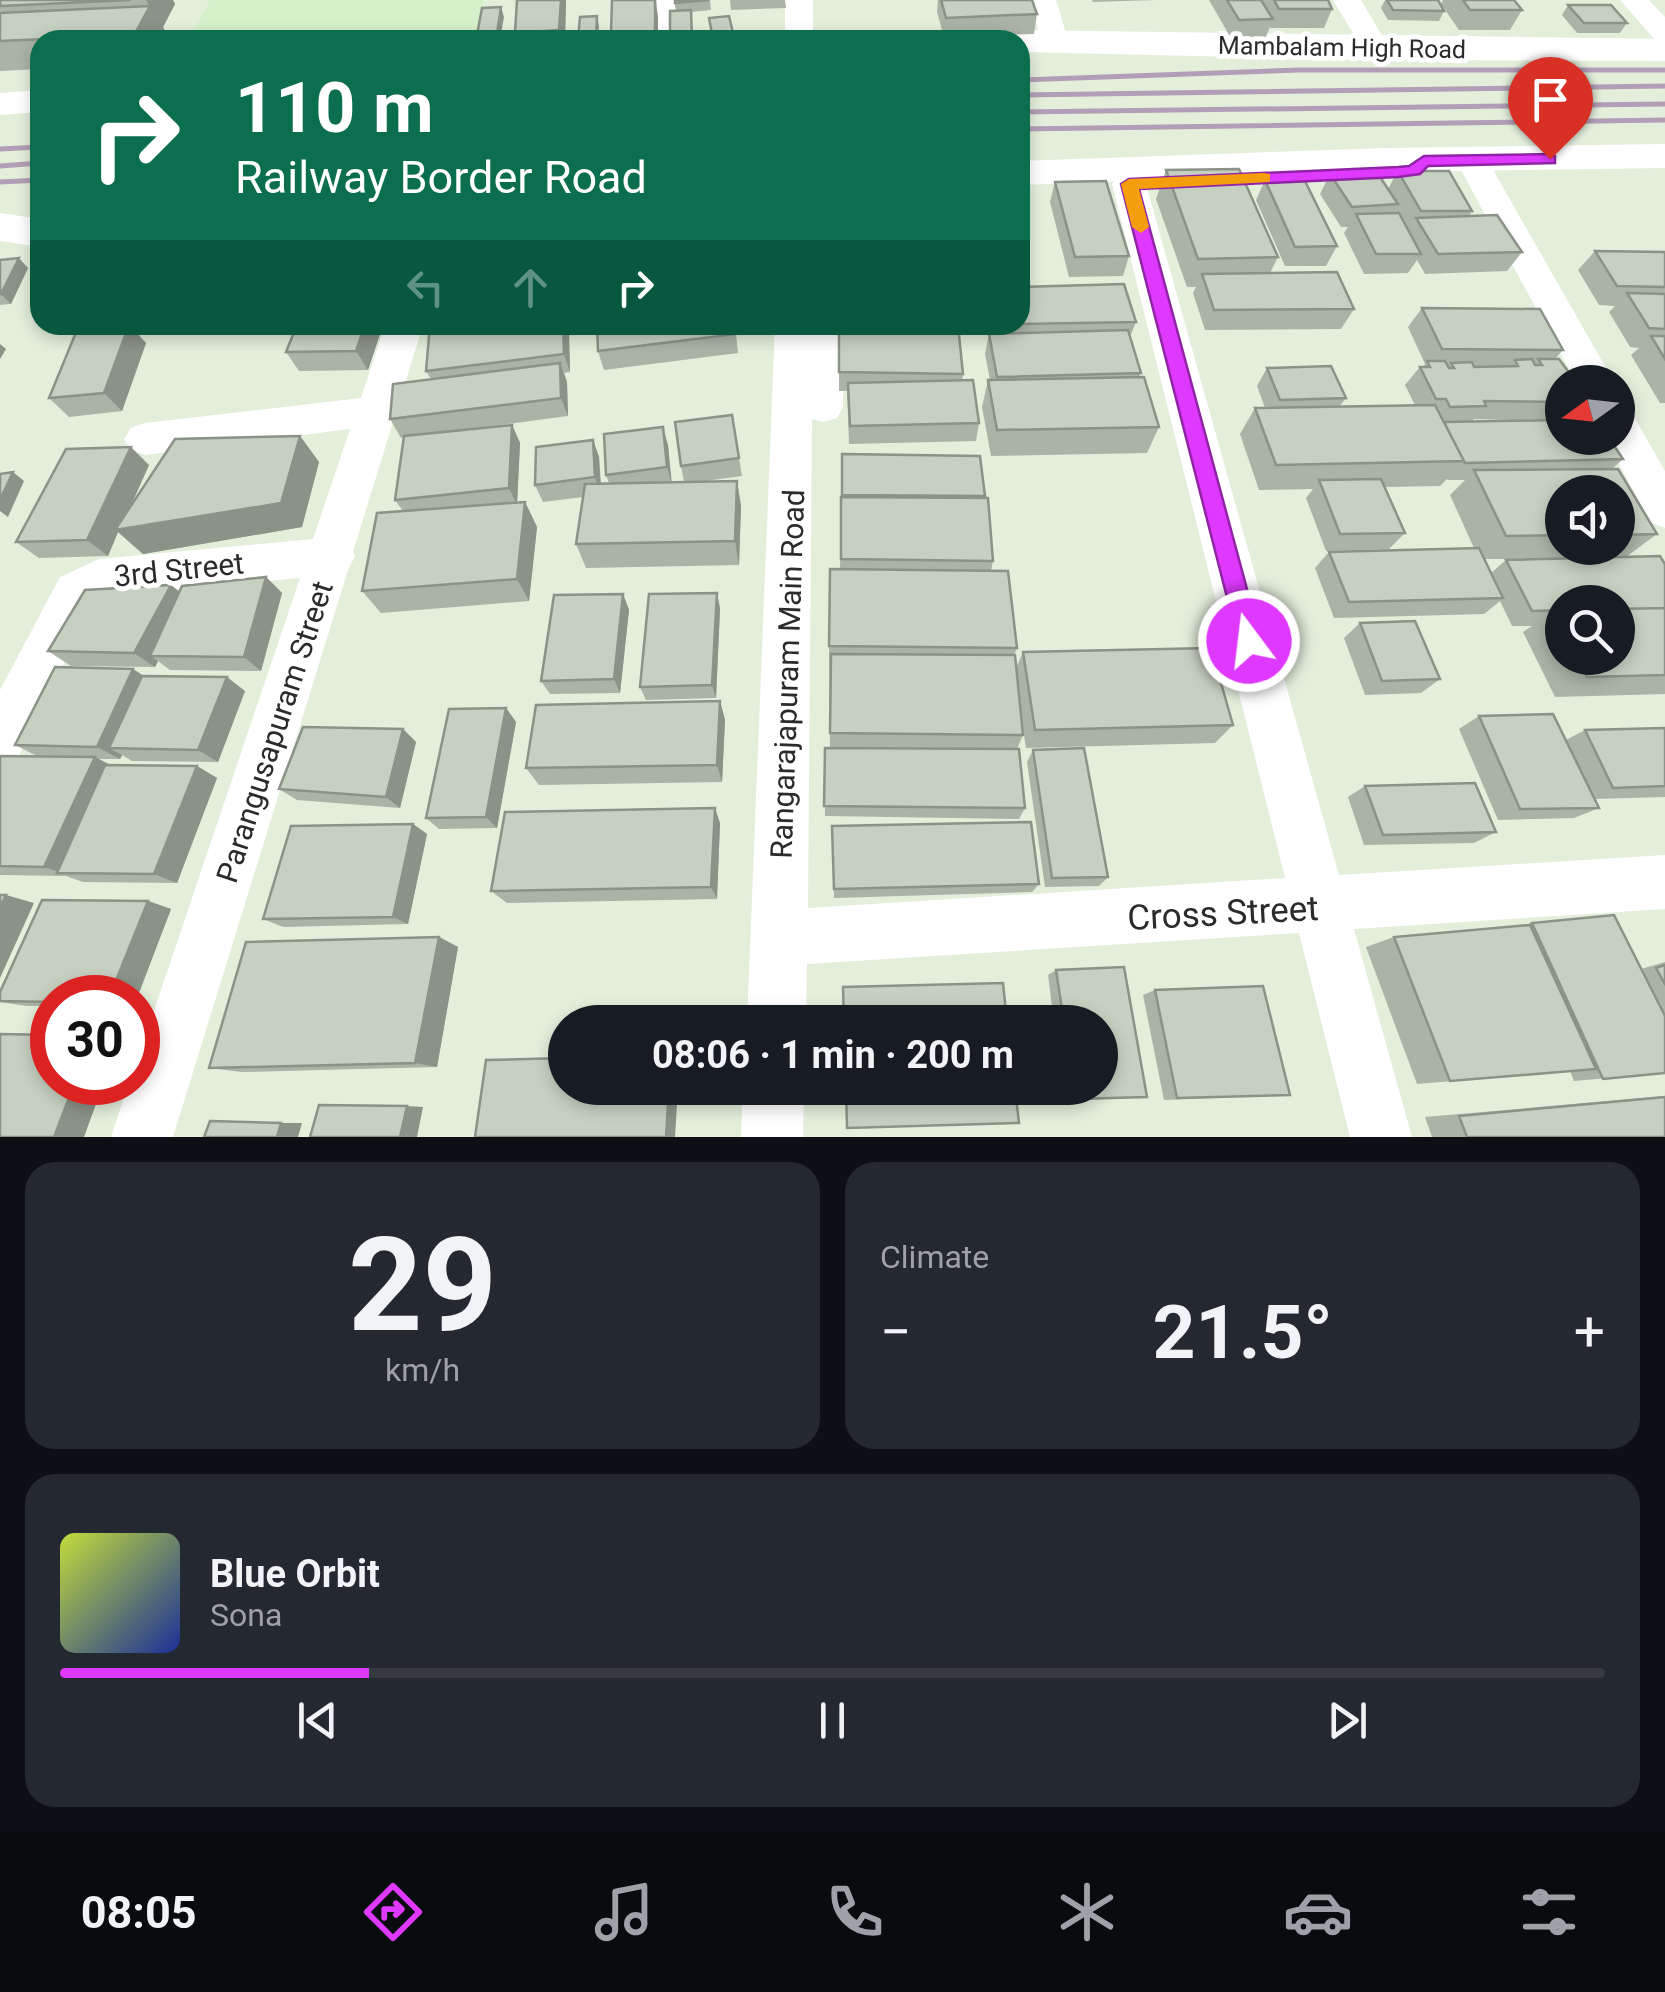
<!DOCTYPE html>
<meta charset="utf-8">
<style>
:root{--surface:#171b24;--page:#242831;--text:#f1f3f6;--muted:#9ea1a6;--line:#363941;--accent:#df38ff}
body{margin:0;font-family:Roboto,sans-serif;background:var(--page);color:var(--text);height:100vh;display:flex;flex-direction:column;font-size:38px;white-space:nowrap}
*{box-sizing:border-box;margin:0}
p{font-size:32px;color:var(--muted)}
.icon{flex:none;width:55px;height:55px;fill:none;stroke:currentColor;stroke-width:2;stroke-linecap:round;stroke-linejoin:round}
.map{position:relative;height:1137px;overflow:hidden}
.panel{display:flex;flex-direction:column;gap:25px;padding:25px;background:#0d0f14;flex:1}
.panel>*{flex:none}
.guide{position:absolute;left:30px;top:30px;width:1000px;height:305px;border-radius:30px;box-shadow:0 5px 15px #0003;background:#0b6e4f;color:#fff;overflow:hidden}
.needle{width:65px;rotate:255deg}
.controls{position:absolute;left:1545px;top:365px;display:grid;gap:20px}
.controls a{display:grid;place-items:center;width:90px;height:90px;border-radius:50%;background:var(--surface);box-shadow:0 5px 15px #0003;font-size:50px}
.speed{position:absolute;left:30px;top:975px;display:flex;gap:20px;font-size:50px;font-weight:700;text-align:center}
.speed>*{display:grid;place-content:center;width:130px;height:130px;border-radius:50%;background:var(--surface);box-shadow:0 5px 15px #0003;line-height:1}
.speed .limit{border:15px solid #d22;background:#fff;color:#111}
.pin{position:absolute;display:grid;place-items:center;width:85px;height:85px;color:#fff;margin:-102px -42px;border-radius:50% 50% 50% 0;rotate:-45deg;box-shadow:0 0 10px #0007}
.pin .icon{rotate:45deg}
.me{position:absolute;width:110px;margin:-55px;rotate:345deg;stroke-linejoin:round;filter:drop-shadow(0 0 8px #0008)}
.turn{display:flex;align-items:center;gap:35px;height:210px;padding:0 40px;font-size:45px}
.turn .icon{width:130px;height:130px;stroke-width:2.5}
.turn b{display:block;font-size:70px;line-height:85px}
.lanes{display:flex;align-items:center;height:95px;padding:0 40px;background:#0003;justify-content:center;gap:50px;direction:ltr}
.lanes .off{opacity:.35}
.big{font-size:75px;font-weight:700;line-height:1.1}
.panel .card{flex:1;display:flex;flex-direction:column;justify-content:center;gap:15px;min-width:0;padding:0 35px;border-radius:30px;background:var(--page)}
.panel .dial{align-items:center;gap:0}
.dial b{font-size:130px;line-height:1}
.song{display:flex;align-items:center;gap:30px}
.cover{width:120px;height:120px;border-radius:15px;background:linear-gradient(135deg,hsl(70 70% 55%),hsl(230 70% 35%))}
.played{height:10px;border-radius:5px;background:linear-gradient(90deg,var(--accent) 20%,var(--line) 20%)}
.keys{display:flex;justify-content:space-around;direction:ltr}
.heat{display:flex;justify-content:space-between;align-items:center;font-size:55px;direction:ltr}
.panel .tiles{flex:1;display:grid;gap:25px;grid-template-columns:1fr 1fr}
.card:last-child{grid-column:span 2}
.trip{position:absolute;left:548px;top:1005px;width:570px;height:100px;border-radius:50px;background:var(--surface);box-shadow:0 5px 15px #0003;font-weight:700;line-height:100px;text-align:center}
.menu{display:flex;height:160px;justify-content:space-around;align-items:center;background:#090b0e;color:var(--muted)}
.menu .icon{width:70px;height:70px}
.menu .on{color:var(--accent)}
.menu b{font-size:45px;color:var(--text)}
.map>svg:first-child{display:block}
</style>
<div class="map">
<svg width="1665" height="1137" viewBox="0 0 1665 1137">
<rect width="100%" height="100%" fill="#e3eedb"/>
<path fill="#d5f1c9" d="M210,0H484L476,40H189Z"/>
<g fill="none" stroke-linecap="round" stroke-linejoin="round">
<path fill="#fff" fill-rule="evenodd" d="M652,0H680L683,40H655Z
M785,0H813V40H785Z
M1028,0H1056L1068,40L1064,46H1044Z
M1333,0H1361L1390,49L1386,55H1366Z
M1620,0H1649L1665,17V43L1655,40Z
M1472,151L1483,154L1488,161L1614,382H1576L1456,161L1461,154Z
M1129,174L1141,177L1146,184L1339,875L1665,855V909L1354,929L1412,1137H1350L1299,933L807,964L806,1022H747L775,325H845L843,407L837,418L823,422L812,419L808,908L1285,878L1112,184L1117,177Z
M385,325H423L353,552L355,556L348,570L173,1137H111L129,1082H138V1058L300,578L106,597L92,605L18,758L0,765V690L60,577L99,559L313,539L350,429L145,455L131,450L124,439L131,428L145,423L361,398Z
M1618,409L1632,413L1665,471V528L1650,522L1605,438H1618Z
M743,1088H804L803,1137H741Z"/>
<path fill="#fff" fill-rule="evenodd" d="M1020,30L1665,39V61L1376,60L1020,52V40H1003L1008,34Z
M40,90V112L0,115V93Z
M1665,144V168L1385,172L1020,185V161L1385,148Z
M0,213L40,219V247L0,241Z"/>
<path stroke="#b49eb7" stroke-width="5" d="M1020,80L1299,70H1665
M1020,95L1665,86
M1020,112L1665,104
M1020,129L1665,120
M0,149L40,147
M0,166L40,163
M0,182L40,180"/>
</g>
<path fill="#aab3a6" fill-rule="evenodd" d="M0,0H173L175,4L163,27L167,35L164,40H40V69L0,71Z
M566,0L565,40H517L515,33Z
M656,0L658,18V40H612L611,33Z
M674,0H710L711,10L691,12L693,40H670L676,11Z
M730,0H785L786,8L731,10Z
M938,0H1032L1037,14L1034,34L944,37L937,12Z
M1092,0H1157L1093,2Z
M1209,0H1328L1332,9L1324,28H1271L1270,27L1265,39L1232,40Z
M1385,0H1438L1444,11L1439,21L1388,20L1381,8Z
M1443,0H1514L1522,10L1510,30H1459L1441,4Z
M1568,5L1627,23L1620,33H1577L1562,15Z
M729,16L734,40H713L709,18Z
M1166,170L1278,257L1270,273L1354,309L1341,329L1205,330L1193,293L1196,287H1187L1156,199Z
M1398,171L1472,211L1469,216L1522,252L1507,271L1425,274L1417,260L1408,273L1364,274L1344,233L1348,227H1341L1320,194L1330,174L1388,189Z
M1265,180L1337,246L1326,266H1285L1256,200Z
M1055,182L1129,256L1123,276L1069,277L1050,202Z
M1595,251L1665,252V403H1660L1631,355L1639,348L1630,347L1609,312L1615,306L1599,305L1578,270Z
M0,260L28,268L11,304L0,305Z
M1422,308L1563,350L1555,359L1562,382L1561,420L1623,459L1612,469L1657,534L1626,557L1665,564V694L1555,697L1523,632L1532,626H1512L1500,601L1484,614L1334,618L1315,568L1329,552L1474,548L1450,495L1465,480H1448L1447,479L1440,486L1385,487L1405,533L1389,549L1326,551L1306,498L1313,489L1259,490L1240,434L1255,408H1265L1257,386L1267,368L1346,398L1339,407L1415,405L1405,385L1420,367H1423L1425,364L1408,327ZM1474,419L1513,420H1549L1472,422ZM1562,492H1618V548H1562ZM1484,559H1545L1506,560L1491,573ZM1562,602L1618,658H1562Z
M1136,322L1130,337L1141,373L1139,377L1159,427L1147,453L991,456L982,407L988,380H990L985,354L989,334H997L995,325Z
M122,325H130L146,343L122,411L69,417L49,398Z
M139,325H182L141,328Z
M297,325H383L368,370L299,371L286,352Z
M424,325H575L568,326L570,372L564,373L567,382L568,416L456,431L512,425L520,443L517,503L525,502L537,527L529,601L381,613L362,591L403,511L395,500L404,437L401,438L390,419L431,379L426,371L429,336Z
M839,325L963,374L962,381L979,423L976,441L849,444L847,391H839Z
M736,334L738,353L604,370L598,351Z
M732,415L742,476L698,482L737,481L741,506L739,565L586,568L576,544L583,497L543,502L535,485L593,440L599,457L601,483H609L606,475L668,445L671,482H684L681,466Z
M300,436L319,462L302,527L143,554L118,532L108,556L39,558L16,542L149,465L130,508Z
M842,454L985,496L993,561L991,571L1017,648L1014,655L1016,668L1023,652L1233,725L1215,743L1026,748L1023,729V735L1017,749L1025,808L1019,819L825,816V748H830L829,646L840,569Z
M266,577L282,593L261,671L170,670L158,661L155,667L71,666L48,651L171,585L179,592Z
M717,593L720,609L716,698L646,700L640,687Z
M623,594L629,610L620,693L550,694L541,681Z
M1360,623L1440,679L1421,693L1365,695L1344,638Z
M133,669L144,676L245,691L218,762L132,761L122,755L120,759H98L111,765L197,766L217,778L177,883L83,882L66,876L0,875V756L39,757L15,745Z
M720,701L725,720L722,782L539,785L526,768Z
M506,708L516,722L497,828L439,829L426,818Z
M1479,716L1566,740L1585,730L1665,728V797L1595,799L1599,808L1574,818L1498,820L1459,729Z
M403,729L416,742L400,808L297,800L279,789Z
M1033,750L1108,877L1099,886L1045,887L1027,762Z
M1365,786L1496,832L1474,843L1364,845L1348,797Z
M720,823L717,899L507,903L491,891Z
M413,824L427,834L408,924L283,927L263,919Z
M832,826L1039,884L1032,892L834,898Z
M148,901L171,909L137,998H52V1006H26L0,1002Z
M1532,923L1641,969L1665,962V1073L1574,1081L1570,1071L1417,1084L1366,947L1394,937L1519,926Z
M439,937L458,947L437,1067L242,1072L209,1068Z
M1124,967L1147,1097L1065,1101L1063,1088H1100V1022H1054L1048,975L1056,970Z
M1155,990L1290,1095L1164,1100L1143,995Z
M1665,1096V1137H1432L1425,1117Z"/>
<path fill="#8b9287" d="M146,0H173L175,4L163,27L167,35L164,40H137L134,35L150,7Z
M561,0H566L565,40H562L559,30Z
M655,0L658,18V40H656L655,31Z
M501,7L504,17L500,40H496Z
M597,16L599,26L598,40H596Z
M19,258L28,268L11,304L1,294Z
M129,325L146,343L122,411L104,393Z
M365,325H383L368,370L356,351Z
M563,325H568L569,328L570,372L564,354Z
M0,344L6,349L0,359Z
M560,363L567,382L568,416L561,398Z
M512,425L520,443L517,505L509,488Z
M663,427L668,445L672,485L667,467Z
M300,436L319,462L302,527L143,554L118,532L108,556L87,540L131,447L149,465L120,529Z
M593,440L599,457L601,495L595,477Z
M13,472L24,481L8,517L0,511V500Z
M737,481L741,506L739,565L735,541Z
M525,502L537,527L529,601L517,579Z
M266,577L282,593L261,671L244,657Z
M171,585L190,600L150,656L158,661L155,667L134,653Z
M717,593L720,609L716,698L712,685Z
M623,594L629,610L620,693L614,679Z
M133,669L154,683L109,748L122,755L120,759L97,747Z
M227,677L245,691L218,762L198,750Z
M720,701L725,720L722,782L717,765Z
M506,708L516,722L497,828L486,817Z
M403,729L416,742L400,808L386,797Z
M95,757L118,769L62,873L44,867Z
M197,766L217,778L177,883L154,874Z
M715,808L720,823L717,899L711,887Z
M413,824L427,834L408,924L393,917Z
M6,895L34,903L0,978V907Z
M148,901L171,909L137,998H109Z
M439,937L458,947L437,1067L415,1063Z
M75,1082H104L84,1137H54Z
M669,1088H678L675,1137H666Z
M407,1106L423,1107L417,1137H400Z
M281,1123H302L298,1137H277Z"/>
<path fill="#c6d0c1" stroke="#8b9287" stroke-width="2.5" d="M0,0H130L0,6Z
M517,0H561L559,30L515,33Z
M612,0H655V31L611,33Z
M675,0H709L675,3Z
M941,0H1032L1037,14L946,18Z
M1227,0H1261L1273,19L1239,20Z
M1274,0H1328L1332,9H1279Z
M1387,0H1438L1444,11L1393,10Z
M1463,0H1514L1522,10H1470Z
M1568,5H1611L1627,23H1584Z
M150,6L134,35L0,41V13Z
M501,7L496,40H476L482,8Z
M691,10L692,40H670V11Z
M597,16L596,40H578L580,17Z
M729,16L734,37L713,39L709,18Z
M1239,169L1278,257L1198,259L1166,170Z
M1376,171L1398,204L1352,207L1330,174Z
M1398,171H1449L1472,211H1421Z
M1304,179L1337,246L1295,247L1265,180Z
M1106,181L1129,256L1075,257L1055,182Z
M1399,213L1421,254H1376L1356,214Z
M1497,215L1522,252L1438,254L1416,218Z
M1595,251L1665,252V287L1617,286Z
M19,258L1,294H0V260Z
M1337,272L1354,309L1214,310L1202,274Z
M1124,284L1136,322L1020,324V287Z
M1627,293L1665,294V329L1649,328Z
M1422,308L1540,309L1563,350L1442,349Z
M129,325L104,393L49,398L77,330Z
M297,325H365L356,351L286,352Z
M430,325H563L564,354L426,371Z
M597,325H735L736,334L598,351Z
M839,325H958L963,374L839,372Z
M1128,330L1141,373L997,377L989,334Z
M1651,336H1665V359Z
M1532,359L1535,365H1542L1538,359H1559L1576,382H1562V402L1484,401L1486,406L1450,407L1446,399H1436L1420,367H1430L1427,361H1445L1449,368H1454L1451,363L1472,362L1474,367L1518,366L1515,360Z
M560,363L561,398L390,419L393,384Z
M1331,366L1346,398L1280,400L1267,368Z
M1144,377L1159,427L997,430L988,380Z
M973,380L979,423L850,426L848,383Z
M1435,405L1464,461L1276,465L1255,408Z
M732,415L739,458L681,466L675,422Z
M1562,420V438H1609L1623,459L1465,463L1444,422Z
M512,425L509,488L395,500L404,436Z
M663,427L667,467L606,475L604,434Z
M300,436L281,503L115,530L175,439Z
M593,440L595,477L535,485L536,447Z
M131,447L87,540L16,542L66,449Z
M842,454L980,456L985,496L842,495Z
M1618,469L1657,534L1618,535V492H1562V535L1506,536L1474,470Z
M13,472L0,500V474Z
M1381,479L1405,533L1340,534L1319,480Z
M737,481L735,541L576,544L585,484Z
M841,497L988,498L993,561L841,559Z
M525,502L517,579L362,591L377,513Z
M1479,548L1503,598L1349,602L1329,552Z
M1660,556L1665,564V608L1618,609V602H1562V610L1532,611L1506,560Z
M830,569L1008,571L1017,648L829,646Z
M266,577L244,657L150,656L182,586Z
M171,585L134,653L48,651L85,590Z
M717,593L712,685L640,687L649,594Z
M623,594L614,679L541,681L554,595Z
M1665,608V675L1587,677L1577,658H1618V609Z
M1562,610V629L1553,611Z
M1415,621L1440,679L1382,681L1360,623Z
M1211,648L1233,725L1035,730L1023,652Z
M831,654L1015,655L1023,735L830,733Z
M55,667L133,669L97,747L15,745Z
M142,676L227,677L198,750L109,748Z
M720,701L717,765L526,768L536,705Z
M506,708L486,817L426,818L449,709Z
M1553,714L1599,808L1520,809L1479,716Z
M303,727L403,729L386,797L279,789Z
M1665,728V786L1613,788L1585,730Z
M825,748L1019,749L1025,808L824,806Z
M1084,748L1108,877L1052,878L1033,750Z
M0,756L95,757L44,867L0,866Z
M105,765L197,766L154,874L57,873Z
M1475,783L1496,832L1383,835L1365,786Z
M715,808L711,887L491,891L505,812Z
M1031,822L1039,884L834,889L832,826Z
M413,824L393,917L263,919L291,826Z
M0,895H6L0,907Z
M42,900L148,901L109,998H52V1002L0,1001V992Z
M1614,915L1665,1016V1073L1603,1079L1532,923Z
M1530,925L1596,1069L1450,1081L1394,937Z
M439,937L415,1063L209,1068L246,942Z
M1665,965V984L1656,968Z
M1124,967L1147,1097L1074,1099L1073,1088H1100V1022H1064L1056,970Z
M1003,983L1007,1022H844L843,987Z
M1263,986L1290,1095L1177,1098L1155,990Z
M0,1034L52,1035V1082H75L54,1137H0Z
M565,1058V1088H669L666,1137H475L486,1060Z
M846,1088H1015L1019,1123L847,1128Z
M1665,1097V1137H1467L1459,1116Z
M319,1105L407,1106L400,1137H310Z
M210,1121L281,1123L277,1137H204Z"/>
<path fill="#df38ff" stroke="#9124a6" stroke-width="2.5" d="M1550,154L1555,156V163L1428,166L1420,174L1398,177L1139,189L1261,641L1257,648L1249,651L1240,648L1121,184L1129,179L1398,167L1409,166L1424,156Z"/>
<path fill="#f59e0b" d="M1264,173L1270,174V182L1139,189L1149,227L1141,233L1132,227L1121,184L1129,179Z"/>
<g text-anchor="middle" stroke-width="10" stroke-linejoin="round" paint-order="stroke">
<g font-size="25" fill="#2b2b2b" stroke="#fff">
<text transform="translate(1342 47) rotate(1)" y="9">Mambalam High Road</text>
</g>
<g font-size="30" fill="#2b2b2b" stroke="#fff">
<text transform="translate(179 570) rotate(-6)" y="10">3rd Street</text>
<text transform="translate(788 674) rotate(-88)" y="10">Rangarajapuram Main Road</text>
<text transform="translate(275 732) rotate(-72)" y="10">Parangusapuram Street</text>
</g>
<g font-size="35" fill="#2b2b2b" stroke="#fff">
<text transform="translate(1223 913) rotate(-3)" y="12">Cross Street</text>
</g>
</g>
</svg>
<div class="controls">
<a><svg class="needle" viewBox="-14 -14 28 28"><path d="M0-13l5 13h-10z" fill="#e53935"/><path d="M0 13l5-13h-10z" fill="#9ea1a6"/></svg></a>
<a><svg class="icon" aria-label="sound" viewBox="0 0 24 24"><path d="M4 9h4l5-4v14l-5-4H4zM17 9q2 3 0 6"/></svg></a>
<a><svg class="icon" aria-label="search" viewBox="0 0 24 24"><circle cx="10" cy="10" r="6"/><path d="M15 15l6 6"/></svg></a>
</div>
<div class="speed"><div class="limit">30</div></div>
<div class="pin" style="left:1550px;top:159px;background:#d93025"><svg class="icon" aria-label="arrive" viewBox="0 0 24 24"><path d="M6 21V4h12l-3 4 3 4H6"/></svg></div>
<svg class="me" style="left:1249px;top:641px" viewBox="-20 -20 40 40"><circle r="17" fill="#df38ff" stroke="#fff" stroke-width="3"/><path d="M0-11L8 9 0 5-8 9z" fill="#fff"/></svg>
<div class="trip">08:06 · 1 min · 200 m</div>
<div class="guide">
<div class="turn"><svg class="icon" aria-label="right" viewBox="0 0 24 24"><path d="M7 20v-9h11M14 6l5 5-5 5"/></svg><div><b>110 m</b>Railway Border Road</div></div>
<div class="lanes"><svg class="icon off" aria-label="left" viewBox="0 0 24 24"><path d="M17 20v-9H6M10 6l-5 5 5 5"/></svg><svg class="icon off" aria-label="ahead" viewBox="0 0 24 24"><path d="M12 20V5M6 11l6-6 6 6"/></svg><svg class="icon" aria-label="right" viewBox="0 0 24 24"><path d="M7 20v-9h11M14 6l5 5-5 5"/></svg></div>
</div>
</div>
<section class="panel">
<div class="tiles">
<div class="card dial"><b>29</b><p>km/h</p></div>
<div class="card"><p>Climate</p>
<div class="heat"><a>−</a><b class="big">21.5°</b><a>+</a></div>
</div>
<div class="card">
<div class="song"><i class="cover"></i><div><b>Blue Orbit</b><p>Sona</p></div></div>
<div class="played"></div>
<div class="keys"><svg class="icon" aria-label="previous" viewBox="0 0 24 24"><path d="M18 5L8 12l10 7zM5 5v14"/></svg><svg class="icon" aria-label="pause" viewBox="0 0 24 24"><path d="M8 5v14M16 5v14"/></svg><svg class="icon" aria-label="next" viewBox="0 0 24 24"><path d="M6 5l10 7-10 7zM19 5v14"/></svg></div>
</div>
</div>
</section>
<nav class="menu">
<b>08:05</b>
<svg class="icon on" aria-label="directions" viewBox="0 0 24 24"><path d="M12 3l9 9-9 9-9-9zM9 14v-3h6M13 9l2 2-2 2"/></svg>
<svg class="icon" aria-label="music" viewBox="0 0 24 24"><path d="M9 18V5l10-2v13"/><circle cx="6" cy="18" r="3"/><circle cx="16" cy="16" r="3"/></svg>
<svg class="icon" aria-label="phone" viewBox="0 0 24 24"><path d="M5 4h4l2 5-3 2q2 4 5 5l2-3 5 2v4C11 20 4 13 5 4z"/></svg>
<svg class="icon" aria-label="climate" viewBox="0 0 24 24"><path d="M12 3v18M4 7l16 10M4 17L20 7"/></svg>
<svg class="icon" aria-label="car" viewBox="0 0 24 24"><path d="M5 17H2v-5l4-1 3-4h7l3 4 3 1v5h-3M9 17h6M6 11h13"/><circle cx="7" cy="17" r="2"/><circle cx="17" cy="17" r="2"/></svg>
<svg class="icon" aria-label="filters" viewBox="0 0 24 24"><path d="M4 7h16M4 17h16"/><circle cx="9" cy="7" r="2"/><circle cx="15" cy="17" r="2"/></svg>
</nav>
